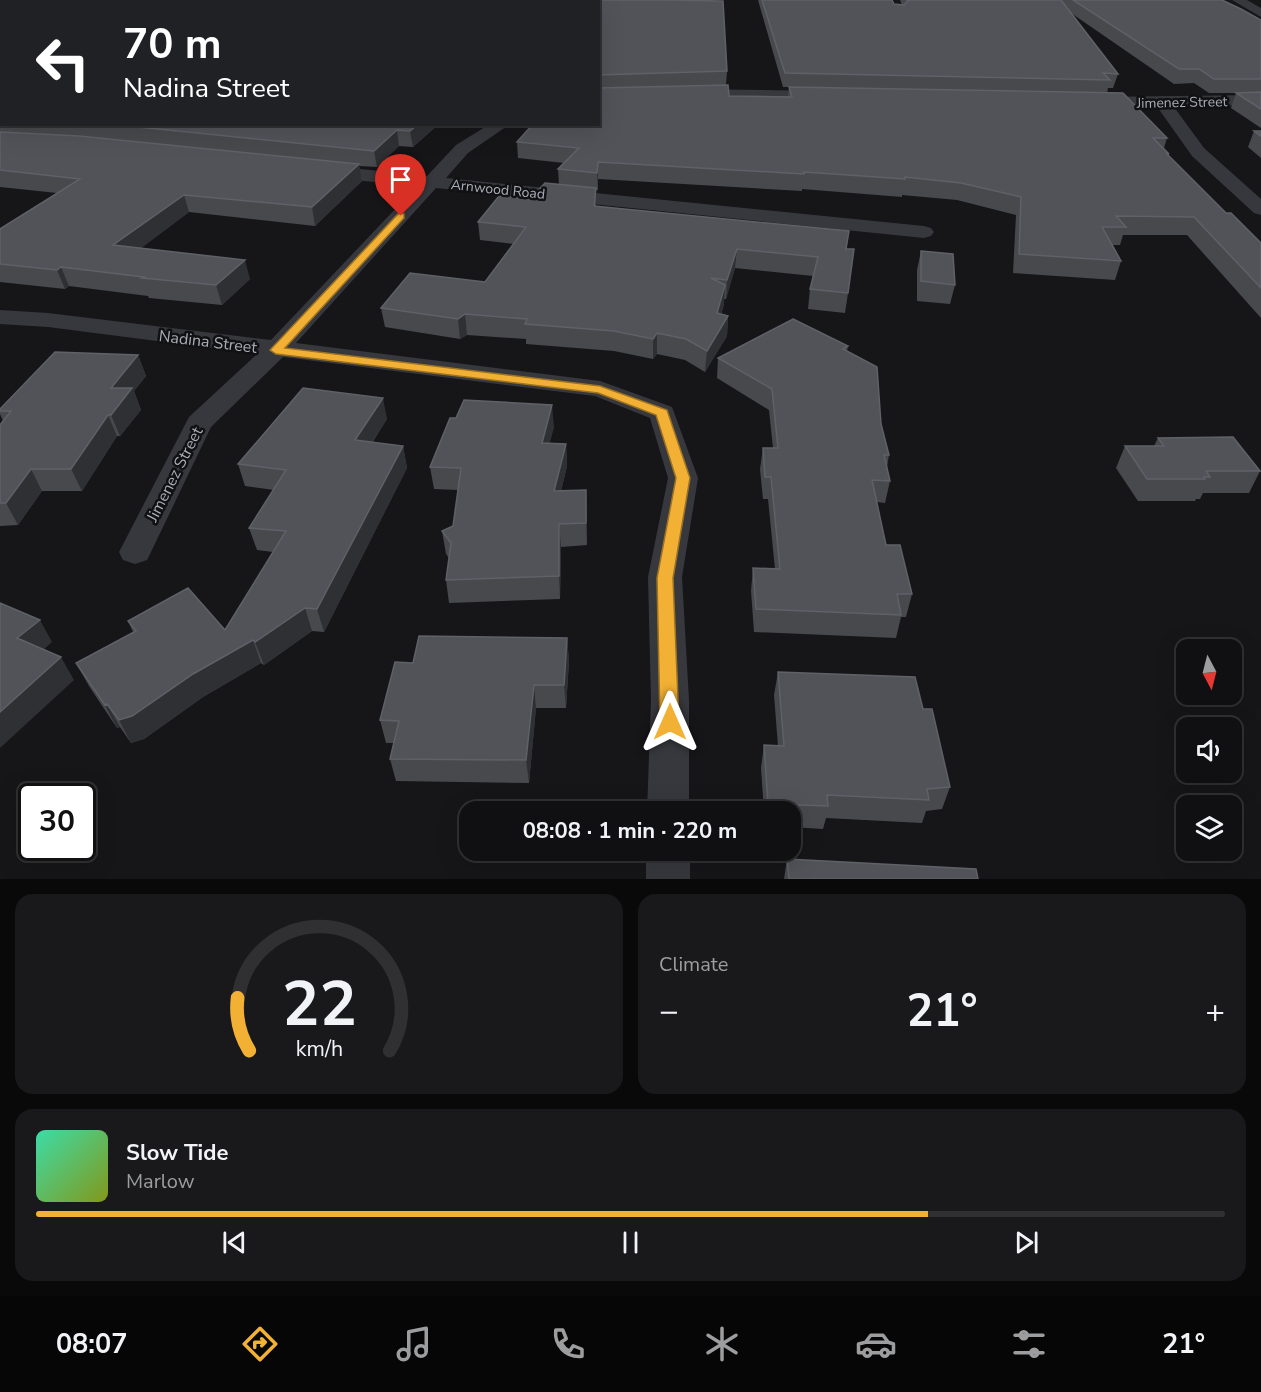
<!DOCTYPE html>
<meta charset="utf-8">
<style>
:root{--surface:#101012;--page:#19191b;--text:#f1f3f6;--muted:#9c9d9f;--line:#303032;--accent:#f2b134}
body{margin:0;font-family:"Nunito Sans",sans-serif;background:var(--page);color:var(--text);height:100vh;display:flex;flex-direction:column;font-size:22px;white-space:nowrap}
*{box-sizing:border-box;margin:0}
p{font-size:20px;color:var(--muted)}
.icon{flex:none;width:33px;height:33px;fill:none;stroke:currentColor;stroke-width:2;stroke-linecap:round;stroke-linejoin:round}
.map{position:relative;height:879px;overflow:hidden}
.drawer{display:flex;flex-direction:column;gap:15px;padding:15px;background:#09090a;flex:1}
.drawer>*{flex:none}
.hud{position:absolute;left:0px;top:0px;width:600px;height:126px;box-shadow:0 6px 24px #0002,0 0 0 2px var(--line);background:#202124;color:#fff;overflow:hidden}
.needle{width:39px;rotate:173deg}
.tools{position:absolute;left:1176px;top:639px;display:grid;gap:12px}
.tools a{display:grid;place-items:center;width:66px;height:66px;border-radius:12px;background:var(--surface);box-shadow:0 6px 24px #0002,0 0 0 2px var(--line);font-size:30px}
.speed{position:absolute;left:18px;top:783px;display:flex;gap:12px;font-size:30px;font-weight:700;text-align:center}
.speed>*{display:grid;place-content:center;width:78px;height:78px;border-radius:50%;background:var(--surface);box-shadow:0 6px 24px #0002,0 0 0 2px var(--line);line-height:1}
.speed .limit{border:3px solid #111;border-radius:9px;background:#fff;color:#111}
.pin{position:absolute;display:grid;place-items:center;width:51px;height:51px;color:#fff;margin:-62px -26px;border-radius:50% 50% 50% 0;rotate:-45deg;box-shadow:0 0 6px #0007}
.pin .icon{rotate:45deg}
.me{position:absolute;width:66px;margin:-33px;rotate:0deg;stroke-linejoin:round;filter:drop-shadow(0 0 4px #0008)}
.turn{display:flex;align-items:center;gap:21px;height:126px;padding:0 24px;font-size:27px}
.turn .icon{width:78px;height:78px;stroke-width:2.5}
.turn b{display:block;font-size:42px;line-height:51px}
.big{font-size:45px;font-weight:700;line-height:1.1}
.drawer .card{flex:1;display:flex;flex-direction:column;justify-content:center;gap:9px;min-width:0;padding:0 21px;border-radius:18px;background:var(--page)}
.drawer .dial{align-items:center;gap:0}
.dial svg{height:156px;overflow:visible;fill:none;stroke:var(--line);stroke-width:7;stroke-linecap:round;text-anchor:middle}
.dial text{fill:var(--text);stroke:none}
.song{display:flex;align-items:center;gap:18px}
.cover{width:72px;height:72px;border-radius:9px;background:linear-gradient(135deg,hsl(160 70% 55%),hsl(70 70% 35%))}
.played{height:6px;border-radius:3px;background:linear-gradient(90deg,var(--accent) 75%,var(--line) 75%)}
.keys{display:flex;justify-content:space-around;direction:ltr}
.heat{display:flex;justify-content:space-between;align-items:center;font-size:33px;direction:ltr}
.drawer .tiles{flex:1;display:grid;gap:15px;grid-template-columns:1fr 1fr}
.card:last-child{grid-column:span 2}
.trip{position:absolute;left:459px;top:801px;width:342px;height:60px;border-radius:18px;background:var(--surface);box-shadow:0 6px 24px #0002,0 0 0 2px var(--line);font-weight:700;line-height:60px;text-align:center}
.menu{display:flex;height:96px;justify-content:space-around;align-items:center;background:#060607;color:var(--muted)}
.menu .icon{width:42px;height:42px}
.menu .current{color:var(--accent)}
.menu b{font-size:27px;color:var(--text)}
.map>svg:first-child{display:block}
</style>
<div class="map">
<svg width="1261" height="879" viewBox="0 0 1261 879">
<rect width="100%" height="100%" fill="#161618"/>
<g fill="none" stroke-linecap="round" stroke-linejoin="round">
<path fill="#37383d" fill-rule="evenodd" d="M1232,0H1247L1261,8V17Z
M690,89L827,91L835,96L827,101L685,97L682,94L685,91Z
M1261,95V105L1174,107L1204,148L1261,199V215L1254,213L1192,156L1158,108L1095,107L1087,102L1095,97Z
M490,124H510L468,153L446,178L924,226L931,228L934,232L931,236L924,238L436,188L296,343L600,381L672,407L698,478L682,577L689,700V812H647L651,700L648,577L668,478L650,418L595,396L283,357L211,427L151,552L147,560L135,564L123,560L119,552L189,417L257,354L48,327L0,324V310L48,313L271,340L417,186L322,177L315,175L313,171L315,167L322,165L427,176L456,145Z
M646,850H690V879H646Z"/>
</g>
<path fill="#47494d" d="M0,0H665L727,71L726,85L729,96L788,97L789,87H783L758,0H892L894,4L902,5L900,0H1222L1261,20V128L1231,108L1236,93H1209L1194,83L1174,84L1071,13L1118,74L1113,88H1108L1107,93L1167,138L1164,148L1169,154V156L1226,213L1261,243V318L1187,235H1123L1120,245H1113L1121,261L1115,280L1013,273L1016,215L957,200L902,195V197L802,189V191L598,179V190H596V206L846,249L848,293L845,313L808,309L810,289L813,276L735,268L726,299H724V305L721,314L728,316L727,336L705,372L685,360L657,354L653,359L614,351L526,344V339L467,335L460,339L385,327L381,308L485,282L514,244L480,240L478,222L530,199L559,185L558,169L564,163L518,158L517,142L598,124V2H2V124H439L413,147L399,146L377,167L359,166L362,181L315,226L189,212L141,248L250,279L222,305L149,298L148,296L69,286L65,289L0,282V229L57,193L0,187Z
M1254,131H1261V158L1248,147Z
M921,251L955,285L950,304L917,301V270Z
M848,346L847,351L881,424L889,455L887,467L890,481L885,503L877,502L886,545L912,594L906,617H901L896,638L754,632L751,591L753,568L775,569L768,499H763L760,469L763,448H773L769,410L717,378L718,358Z
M138,355L146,376L134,391L141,410L120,436H117L82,491H42L18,525L0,526V425L3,421L0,414V409Z
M387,419L372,443L403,446L407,468L324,632L312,631L264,665L261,663L203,697L144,739L131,743L120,727L117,728L89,686L76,663L133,632L128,621L225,630L273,552L257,550L249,528L274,490L245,486L238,464Z
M554,427L549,443L566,444L567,466L561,491L586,490L587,545L561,547L560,599L449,603L446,580L449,558L446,554L442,531L453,526L458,490L434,489L430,467Z
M1158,438L1260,471L1249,493H1203L1200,499H1196L1195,501H1138L1116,468L1125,446H1154Z
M567,638L569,661L566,708H536L529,783L396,781L390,759L394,743H386L380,720L413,663Z
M778,672L923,709L950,787L942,809L926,811L922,823L826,818L823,829L790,827V812H764L761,768L764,745L778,746L774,695Z
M787,859L978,879H784Z"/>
<path fill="#2f3033" d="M418,124H439L413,147L410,131Z
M397,130L399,146L377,167L374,151Z
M598,162V190L597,173Z
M359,164L362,181L315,226L312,207Z
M184,195L189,212L120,264L113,245Z
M737,249L735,268L726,299L727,280Z
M245,260L250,279L222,305L216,285Z
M61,267L69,286L65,289L57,270Z
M725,285L724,305L715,333L717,313Z
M465,314L467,335L460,339L458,319Z
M728,316L727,336L705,372L707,351Z
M657,333V354L653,359V339Z
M138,355L146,376L134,391L141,410L120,436L111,415V388Z
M383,398L387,419L359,462L355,440Z
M552,405L554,427L544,465L542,443Z
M108,415L117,436L82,491L71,469Z
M566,444L567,466L556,513L554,491Z
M403,446L407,468L324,632L317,609Z
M31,469L42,491L18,525L6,503Z
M559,524L561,547L560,599L559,576Z
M305,608L312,631L264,665L255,642Z
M40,620L52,642L31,661L17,638Z
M567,638L569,661L566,708L564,685Z
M253,640L261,663L203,697L144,739L131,743L119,720L193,674Z
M61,657L74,680L0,748V712Z
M534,685L536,708L529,783L526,760Z
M107,704L120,727L117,728L105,705Z"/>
<path fill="#525359" stroke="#5f6168" stroke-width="1.5" d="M0,0H665L723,1L727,71L598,75V2H2V119H0Z
M762,0H892L894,4L904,5L908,1L907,0H1061L1118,74L1103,73L1110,80L785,73Z
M1073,0H1222L1241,9L1261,20V79H1214L1199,69H1179Z
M728,85L729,96L792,97L789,87L1123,93L1167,138H1153L1169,154L1166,153L1226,213H1231L1261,243V288L1194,217L1116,216L1126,227H1102L1121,261L1019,254L1021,197L961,183L905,177V179L804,172V174L598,162L597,173L558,169L579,148L517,142L533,124H598V88Z
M1261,92V109L1236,93Z
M108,124H418L410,131L397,130L374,151Z
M1254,131H1261V136Z
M0,132L79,136L359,164L312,207L184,195L113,245L245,260L216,285L142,278L144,277L61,267L57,270L0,264V229L80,179L0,170Z
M545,183L596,188L594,206L849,231L846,249H854L848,293L810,289L818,257L737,249L727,280L711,278L725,285L717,313L728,316L707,351L686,339L657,333L653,339L614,331L525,324L527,319L465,314L458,319L381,308L410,273L485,282L526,227L478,222L499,196L530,199Z
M921,251L953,254L955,285L921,281Z
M793,319L848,346L843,349L877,367L881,424L889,455H884L890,481L872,480L886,545H900L912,594H897L901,615L756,609L753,568L780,569L771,477H765L763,448H778L772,389L718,358Z
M55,352L138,355L111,388H132L111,415H108L71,469H31L6,503H0V425L11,411H0V409Z
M303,388L383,398L355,440L403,446L317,609L305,608L255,642L253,640L193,674L132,716L119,720L107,704L105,705L76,663L136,631L128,621L188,588L225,630L286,531L249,528L286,470L238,464Z
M464,400L552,405L542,443L566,444L554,491L586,490V523L559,524V576L446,580L451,543L442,531L453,526L461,468L430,467L450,418H456Z
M1233,437L1260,471H1206L1210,477H1204L1205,479H1147L1125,446H1164L1158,438Z
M0,603L40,620L17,638L61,657L0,712Z
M419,636L567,638L564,685H534L526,760L390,759L399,721L380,720L395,662L413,663Z
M778,672L915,677L923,709H932L950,787L927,789L929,800L827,795L828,806L768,804L764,745L784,746Z
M787,859L976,869L978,879H789Z"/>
<path fill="#f2b134" stroke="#9d7322" stroke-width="1.5" d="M401,213L404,214V218L285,348L600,386L667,410L690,478L673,578L679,722L676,728L670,730L663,728L660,722L657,578L676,478L656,415L598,393L276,354L270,350L398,214Z"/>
<g text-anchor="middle" stroke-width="5" stroke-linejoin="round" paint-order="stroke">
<g font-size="14" fill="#a8adb8" stroke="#111113">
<text transform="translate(1182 102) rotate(-1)" y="5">Jimenez Street</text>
<text transform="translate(498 189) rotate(6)" y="5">Arnwood Road</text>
</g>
<g font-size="16" fill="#a8adb8" stroke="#111113">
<text transform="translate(208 341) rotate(7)" y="6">Nadina Street</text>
<text transform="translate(174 474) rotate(-63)" y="6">Jimenez Street</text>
</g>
</g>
</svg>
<div class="tools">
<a><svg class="needle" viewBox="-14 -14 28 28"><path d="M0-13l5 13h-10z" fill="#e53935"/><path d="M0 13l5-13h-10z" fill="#9c9d9f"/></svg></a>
<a><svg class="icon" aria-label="sound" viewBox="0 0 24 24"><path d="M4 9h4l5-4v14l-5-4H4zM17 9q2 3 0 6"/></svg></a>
<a><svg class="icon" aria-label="layers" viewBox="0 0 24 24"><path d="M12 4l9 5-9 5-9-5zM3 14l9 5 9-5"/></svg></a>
</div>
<div class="speed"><div class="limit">30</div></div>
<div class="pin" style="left:401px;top:216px;background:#d93025"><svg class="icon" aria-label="arrive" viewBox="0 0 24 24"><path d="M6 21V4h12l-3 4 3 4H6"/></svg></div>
<svg class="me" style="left:670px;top:722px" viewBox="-20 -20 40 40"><path d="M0-17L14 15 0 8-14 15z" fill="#f2b134" stroke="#fff" stroke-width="4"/></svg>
<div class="trip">08:08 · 1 min · 220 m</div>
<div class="hud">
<div class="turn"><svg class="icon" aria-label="left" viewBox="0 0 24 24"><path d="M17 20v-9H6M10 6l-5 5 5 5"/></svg><div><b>70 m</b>Nadina Street</div></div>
</div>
</div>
<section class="drawer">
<div class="tiles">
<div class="card dial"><svg viewBox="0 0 100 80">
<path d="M14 69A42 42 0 1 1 86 69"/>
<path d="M14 69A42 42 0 0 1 8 42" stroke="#f2b134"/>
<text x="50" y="56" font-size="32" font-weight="700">22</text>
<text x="50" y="72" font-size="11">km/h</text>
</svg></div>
<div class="card"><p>Climate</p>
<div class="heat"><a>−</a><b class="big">21°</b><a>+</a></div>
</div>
<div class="card">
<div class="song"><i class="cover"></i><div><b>Slow Tide</b><p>Marlow</p></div></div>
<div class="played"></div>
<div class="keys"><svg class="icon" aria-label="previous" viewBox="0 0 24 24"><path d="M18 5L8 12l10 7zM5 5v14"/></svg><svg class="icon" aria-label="pause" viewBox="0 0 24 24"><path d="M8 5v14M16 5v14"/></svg><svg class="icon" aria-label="next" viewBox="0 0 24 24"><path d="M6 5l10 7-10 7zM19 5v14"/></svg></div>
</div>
</div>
</section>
<nav class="menu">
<b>08:07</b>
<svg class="icon current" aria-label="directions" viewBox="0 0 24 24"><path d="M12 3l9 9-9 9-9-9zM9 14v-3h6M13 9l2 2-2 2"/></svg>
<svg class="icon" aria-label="music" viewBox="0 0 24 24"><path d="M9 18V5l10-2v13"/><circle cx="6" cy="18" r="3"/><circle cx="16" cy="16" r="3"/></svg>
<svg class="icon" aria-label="phone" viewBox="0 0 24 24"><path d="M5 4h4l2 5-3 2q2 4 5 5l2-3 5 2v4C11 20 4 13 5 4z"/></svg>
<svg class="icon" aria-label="climate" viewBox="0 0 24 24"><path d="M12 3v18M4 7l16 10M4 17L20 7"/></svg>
<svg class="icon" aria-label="car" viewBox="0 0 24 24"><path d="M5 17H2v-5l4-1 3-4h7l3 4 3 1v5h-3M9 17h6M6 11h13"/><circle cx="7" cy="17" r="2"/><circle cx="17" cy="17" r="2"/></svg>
<svg class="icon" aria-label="filters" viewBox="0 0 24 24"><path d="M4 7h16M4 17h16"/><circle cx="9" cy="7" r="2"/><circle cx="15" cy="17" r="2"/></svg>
<b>21°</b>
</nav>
